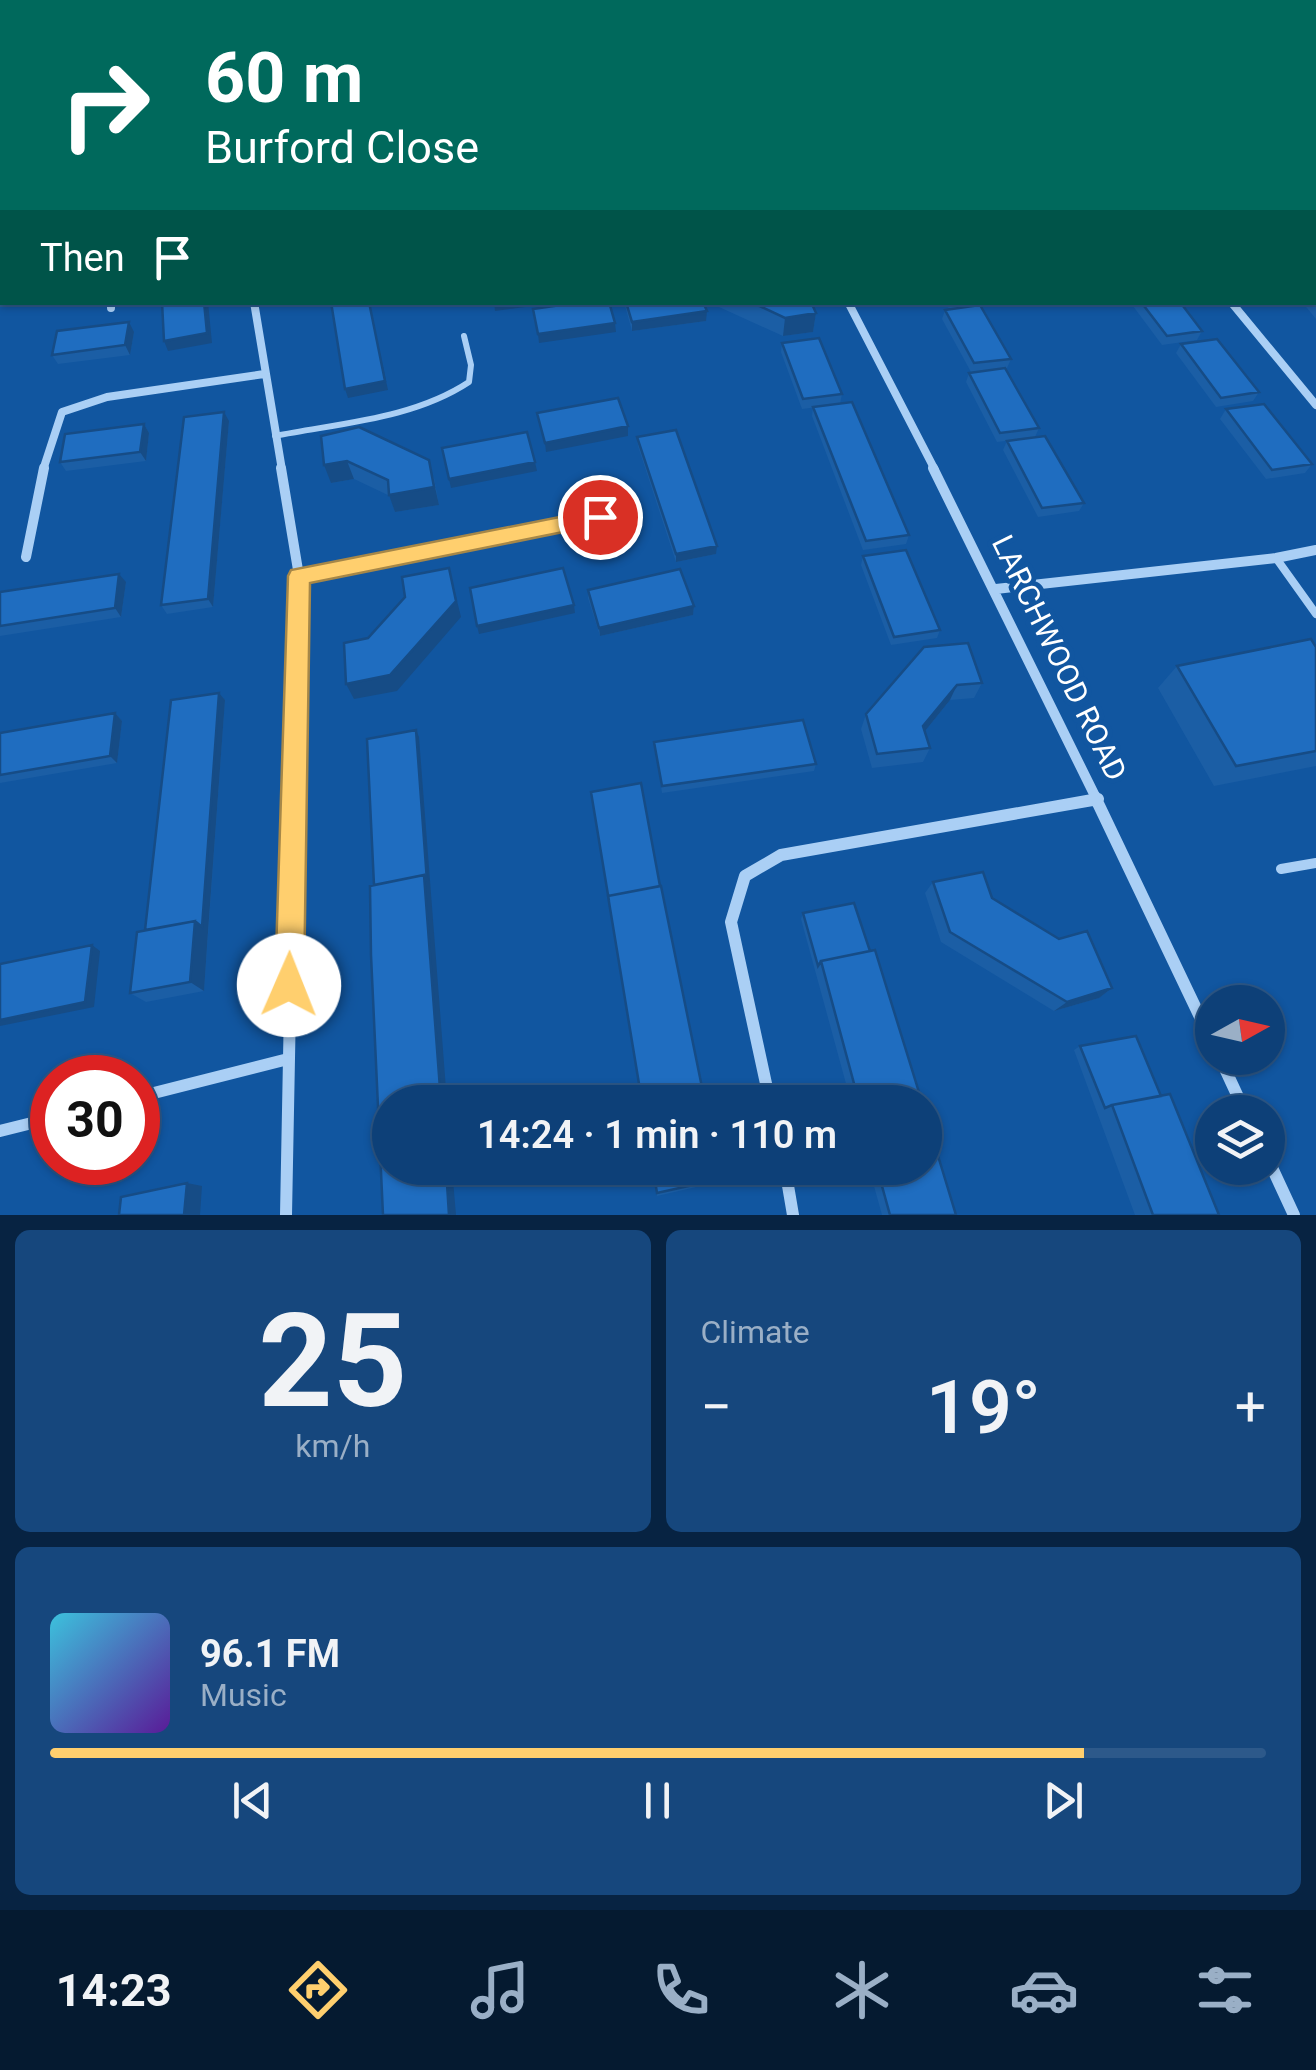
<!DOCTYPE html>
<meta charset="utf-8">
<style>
:root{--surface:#0d4078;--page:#16477d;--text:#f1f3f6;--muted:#9aafc6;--line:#2d598a;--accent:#ffcf6e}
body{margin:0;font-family:Roboto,sans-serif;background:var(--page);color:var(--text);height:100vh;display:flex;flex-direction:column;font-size:38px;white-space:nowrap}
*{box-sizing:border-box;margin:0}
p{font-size:32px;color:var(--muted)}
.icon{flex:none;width:55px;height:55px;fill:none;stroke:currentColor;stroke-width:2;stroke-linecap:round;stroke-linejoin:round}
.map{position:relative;height:1215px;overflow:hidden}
.details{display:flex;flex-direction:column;gap:15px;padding:15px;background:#072342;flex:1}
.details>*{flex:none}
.hud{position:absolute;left:0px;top:0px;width:1318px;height:305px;box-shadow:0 2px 8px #0004,0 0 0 2px var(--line);background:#00695c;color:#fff;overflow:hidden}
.needle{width:65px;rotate:82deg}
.controls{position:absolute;left:1195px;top:985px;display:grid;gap:20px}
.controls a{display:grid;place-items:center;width:90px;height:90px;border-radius:50%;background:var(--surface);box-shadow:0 2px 8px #0004,0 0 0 2px var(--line);font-size:50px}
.speed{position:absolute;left:30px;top:1055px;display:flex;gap:20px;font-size:50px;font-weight:700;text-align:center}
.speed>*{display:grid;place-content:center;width:130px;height:130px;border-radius:50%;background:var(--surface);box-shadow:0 2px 8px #0004,0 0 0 2px var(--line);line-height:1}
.speed .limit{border:15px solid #d22;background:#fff;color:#111}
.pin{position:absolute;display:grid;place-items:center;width:85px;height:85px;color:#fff;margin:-42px;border:5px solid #fff;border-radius:50%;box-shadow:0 2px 10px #0007}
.me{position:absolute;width:110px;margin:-55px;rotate:1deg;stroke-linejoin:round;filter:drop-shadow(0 0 8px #0008)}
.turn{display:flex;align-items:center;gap:35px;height:210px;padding:0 40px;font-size:45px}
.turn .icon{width:130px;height:130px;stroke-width:2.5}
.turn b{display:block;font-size:70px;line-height:85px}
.then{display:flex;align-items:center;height:95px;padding:0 40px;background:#0003;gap:20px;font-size:38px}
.big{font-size:75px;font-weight:600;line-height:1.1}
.details .widget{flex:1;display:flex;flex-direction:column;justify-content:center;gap:15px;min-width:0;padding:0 35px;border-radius:15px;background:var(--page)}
.details .dial{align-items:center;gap:0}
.dial b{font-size:130px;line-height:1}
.song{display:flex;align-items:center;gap:30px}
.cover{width:120px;height:120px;border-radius:15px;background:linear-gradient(135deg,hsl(190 70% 55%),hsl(270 70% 35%))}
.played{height:10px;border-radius:5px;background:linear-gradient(90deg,var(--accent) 85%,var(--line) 85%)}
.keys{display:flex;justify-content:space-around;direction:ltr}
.heat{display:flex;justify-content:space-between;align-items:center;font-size:55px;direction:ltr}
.details .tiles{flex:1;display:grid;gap:15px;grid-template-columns:1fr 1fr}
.widget:last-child{grid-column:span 2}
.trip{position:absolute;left:372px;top:1085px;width:570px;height:100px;border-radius:50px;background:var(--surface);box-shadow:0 2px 8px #0004,0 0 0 2px var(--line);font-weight:600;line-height:100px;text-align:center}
.menu{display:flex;height:160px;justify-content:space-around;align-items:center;background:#051a30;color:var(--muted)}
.menu .icon{width:70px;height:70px}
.menu .active{color:var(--accent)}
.menu b{font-size:45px;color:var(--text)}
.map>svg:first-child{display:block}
</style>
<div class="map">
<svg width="1316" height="1215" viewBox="0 0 1316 1215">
<rect width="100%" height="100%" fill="#1156a0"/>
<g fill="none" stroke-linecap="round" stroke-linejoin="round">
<path stroke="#aacff5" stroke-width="6" d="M275,436C340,423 413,419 469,382L471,365L464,336"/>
<path stroke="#aacff5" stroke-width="8" d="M1276,558L1316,614"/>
<path stroke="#aacff5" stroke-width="10" d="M1281,869L1316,863"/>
<path stroke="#aacff5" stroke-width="6" d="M440,2L467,0"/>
<path stroke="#aacff5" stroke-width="8" d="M111,302V308
M254,302L282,470
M848,302L935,470
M1231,302L1316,405
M43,470L62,412L107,397L264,374"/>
<path stroke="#aacff5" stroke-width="10" d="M281,468L299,576L294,800
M933,468L1097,800
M26,557L44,468
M299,576L600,517
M996,589L1276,558L1316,550
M1092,800L1098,799"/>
<path stroke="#aacff5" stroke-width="12" d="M1095,797L1212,1042
M1220,1058L1245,1112
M138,1097L288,1059
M770,1102L731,922L745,876L781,855L1098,799
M0,1131L52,1118
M1268,1159L1294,1215
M785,1168L793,1215
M286,1215L294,797"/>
<path fill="#daebfe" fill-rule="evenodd" d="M1250,0H1263L1265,2H1252Z
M1315,47H1316V55H1315Z
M2,129V137L0,138V130Z"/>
</g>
<path fill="#1b5ea5" d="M914,0H946V2H916Z
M1022,0H1071L1073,2H1036L1034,0Z
M1315,261L1316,262V319L1302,302H1315Z
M624,302H703L706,321L632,331Z
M718,302H811L816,313L813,332L783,336L719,307Z
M932,302H969L967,307L1011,359L1007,368L971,372L942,319L945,310L953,309Z
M1130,302H1180L1202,331L1197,340L1162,345Z
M134,332L130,355L58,364L52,355Z
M782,343L842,394L840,404L802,409L781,352Z
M1181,344L1259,392L1253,401L1216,407L1176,353Z
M969,373L1039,428L1035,437L997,442L966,382Z
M813,407L909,535L906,544L863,550L812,416Z
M1226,409L1312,464L1305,473L1266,479L1220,419Z
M229,421L213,607L167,614L161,605Z
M144,424L149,433L146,461L66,471L60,462Z
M321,436L434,478L439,505L395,512L390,496L354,479L331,483Z
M637,437L716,554L676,562L638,446Z
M1007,441L1084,503L1079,511L1038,517L1003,450Z
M863,556L940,630L937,638L891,645L861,565Z
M126,582L121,617L0,636V592Z
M588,590L694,606L693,615L600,636L588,598Z
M924,647L982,683L974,698L950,700L925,731L930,748L923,762L872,768L861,729L866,714Z
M1316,647V766L1214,786L1158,688L1177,666Z
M219,693L225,700L204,991L146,1002L130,993L145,930Z
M115,713L122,721L117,763L0,783V733Z
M654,742L816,764L814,771L662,793Z
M933,882L992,898L1112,988L1099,998L1054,1011L941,942L925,893Z
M803,913L922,1102H851L801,919Z
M1080,1046L1161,1096L1219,1215H1135L1074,1050Z
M652,1168L720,1179L718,1182L657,1196Z
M869,1168H925L956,1215H882Z"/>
<path fill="#164c86" d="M2,238V262L0,268V244Z
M204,302H208L212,343L168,351L164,341Z
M369,302L388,390L348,398L345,389Z
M494,302H532L533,306L495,311Z
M707,311L706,321L632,331V322Z
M816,313L813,332L783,336L785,318Z
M129,322L134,332L130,355L125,345Z
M615,323L616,332L539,343L538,334Z
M224,412L229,421L213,607L208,599Z
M144,424L149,433L146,461L140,452Z
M628,426V436L546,452L545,443Z
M429,460L439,505L395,512L389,495Z
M347,461L354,479L331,483L324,465Z
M535,462L537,471L451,488L449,479Z
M717,546L716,554L676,562V554Z
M449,568L461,617L397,691L354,699L346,684Z
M119,574L126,582L121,617L115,608Z
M574,605L575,613L479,634L477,626Z
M694,606L693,615L600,636L599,628Z
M957,685L950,700L917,741L923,726Z
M219,693L225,700L208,932L202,927Z
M115,713L122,721L117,763L110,756Z
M416,730L419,737L447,1102H441L425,888Z
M195,921L208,932L204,991L190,982Z
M92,945L100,951L94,1007L0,1026V1020Z
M1112,988L1099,998L1054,1011L1067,1002Z
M446,1168H452L456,1215H449Z
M187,1183L202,1186L200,1215H184Z"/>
<path fill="#1f6dc0" stroke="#164c86" stroke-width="2.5" d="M20,0H49L47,2H19Z
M615,0H646L658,2H615Z
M765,0H793L794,2H766Z
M1044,0H1071L1073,2H1046Z
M1178,0H1203L1206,2H1180Z
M9,1L2,2V15L0,18V2Z
M0,155H2V174H0Z
M0,179H2V199L0,200Z
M0,204H2V225H0Z
M0,228H2V238L0,244Z
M1315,261L1316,262V302L1315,301Z
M162,302H204L207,333L164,341Z
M331,302H369L385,381L345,389Z
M582,302H609L615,323L538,334L533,309Z
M626,302H703L707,311L632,322Z
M751,302H811L816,313L785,318Z
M1141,302H1180L1202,331L1167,336Z
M980,305L1011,359L974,363L945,310Z
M129,322L125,345L52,355L57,331Z
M819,338L842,394L803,399L782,343Z
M1217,339L1259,392L1221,398L1181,344Z
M1005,368L1039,428L1000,433L969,373Z
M618,398L628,426L545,443L537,413Z
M852,402L909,535L866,541L813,407Z
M1264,404L1312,464L1272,470L1226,409Z
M224,412L208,599L161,605L184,417Z
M144,424L140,452L60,462L65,434Z
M359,427L429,460L434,487L389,495L388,480L347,461L324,465L321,436Z
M676,430L717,546L676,554L637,437Z
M527,432L535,462L449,479L442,448Z
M1045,436L1084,503L1042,508L1007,441Z
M906,550L940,630L894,637L863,556Z
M449,568L456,601L390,675L346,684L344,643L368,638L405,597L402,577Z
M563,568L574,605L477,626L470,588Z
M680,569L694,606L599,628L588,590Z
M119,574L115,608L0,626V592Z
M1311,639L1316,647V751L1236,766L1177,666Z
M968,643L982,683L957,685L923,726L930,748L877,754L866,714L924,647Z
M219,693L202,927L195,921L145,930L171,700Z
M115,713L110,756L0,775V733Z
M803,720L816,764L662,786L654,742Z
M416,730L427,881L424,875L374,885L367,739Z
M641,783L660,886L608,896L609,901L591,792Z
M983,872L992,898L1059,939L1087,931L1112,988L1067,1002L950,932L933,882Z
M424,875L441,1102H390V1168H446L449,1215H383L371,955L370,886Z
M661,886L705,1102H642L608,896Z
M854,903L870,951L821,961L818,966L803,913Z
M195,921L190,982L130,993L137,932Z
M92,945L85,1002L0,1020V964Z
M875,950L922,1102H859L821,961Z
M1136,1036L1161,1096L1112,1105L1105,1108L1080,1046Z
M1170,1094L1219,1215H1153L1112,1105Z
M925,1113L956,1215H890L877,1168H925Z
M653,1168H718L720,1179L657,1193Z
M187,1183L184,1215H119L121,1197Z"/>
<path fill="#ffcf6e" stroke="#a68748" stroke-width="2.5" d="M600,509L611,517L608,523L310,583L304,985L299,995L289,999L279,995L275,985L288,576L291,570Z"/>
<g text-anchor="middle" stroke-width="10" stroke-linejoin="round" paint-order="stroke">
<g font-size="30" fill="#fff" stroke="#1156a0">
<text transform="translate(1059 658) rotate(64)" y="10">LARCHWOOD ROAD</text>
</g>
</g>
</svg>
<div class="controls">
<a><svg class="needle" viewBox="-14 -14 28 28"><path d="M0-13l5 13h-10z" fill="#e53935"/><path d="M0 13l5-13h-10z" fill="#9aafc6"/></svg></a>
<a><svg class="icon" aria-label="layers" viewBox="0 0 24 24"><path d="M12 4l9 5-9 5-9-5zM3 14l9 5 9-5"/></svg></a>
</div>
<div class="speed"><div class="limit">30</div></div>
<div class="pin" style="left:600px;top:517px;background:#d93025"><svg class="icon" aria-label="arrive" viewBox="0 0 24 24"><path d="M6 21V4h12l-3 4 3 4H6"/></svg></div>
<svg class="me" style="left:289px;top:985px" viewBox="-20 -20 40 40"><circle r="19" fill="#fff"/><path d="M0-13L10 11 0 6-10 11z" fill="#ffcf6e"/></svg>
<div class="trip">14:24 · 1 min · 110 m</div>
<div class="hud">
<div class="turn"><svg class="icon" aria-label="right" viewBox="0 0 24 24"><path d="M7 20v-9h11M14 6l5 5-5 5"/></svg><div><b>60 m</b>Burford Close</div></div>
<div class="then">Then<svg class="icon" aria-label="arrive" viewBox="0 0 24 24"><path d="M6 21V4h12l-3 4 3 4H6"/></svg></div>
</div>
</div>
<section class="details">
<div class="tiles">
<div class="widget dial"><b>25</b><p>km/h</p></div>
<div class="widget"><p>Climate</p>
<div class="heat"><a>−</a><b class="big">19°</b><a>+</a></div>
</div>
<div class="widget">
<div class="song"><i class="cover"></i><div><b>96.1 FM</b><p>Music</p></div></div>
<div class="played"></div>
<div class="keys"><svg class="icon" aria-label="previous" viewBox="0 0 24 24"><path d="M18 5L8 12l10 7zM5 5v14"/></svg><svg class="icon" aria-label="pause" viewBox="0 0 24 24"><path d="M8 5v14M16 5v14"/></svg><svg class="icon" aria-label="next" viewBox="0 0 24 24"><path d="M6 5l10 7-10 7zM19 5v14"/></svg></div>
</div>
</div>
</section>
<nav class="menu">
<b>14:23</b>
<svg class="icon active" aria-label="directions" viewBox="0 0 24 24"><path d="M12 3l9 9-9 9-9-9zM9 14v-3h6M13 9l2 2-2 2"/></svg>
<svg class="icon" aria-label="music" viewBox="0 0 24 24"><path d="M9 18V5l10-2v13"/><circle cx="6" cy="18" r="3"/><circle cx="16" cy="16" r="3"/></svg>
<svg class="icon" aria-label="phone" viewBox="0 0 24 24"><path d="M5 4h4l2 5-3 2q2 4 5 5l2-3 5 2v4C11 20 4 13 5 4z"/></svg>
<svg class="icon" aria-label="climate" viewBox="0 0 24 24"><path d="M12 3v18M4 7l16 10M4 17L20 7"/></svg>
<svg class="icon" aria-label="car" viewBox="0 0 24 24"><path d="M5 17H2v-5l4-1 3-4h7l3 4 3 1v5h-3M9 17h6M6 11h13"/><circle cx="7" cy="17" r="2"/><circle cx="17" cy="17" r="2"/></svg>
<svg class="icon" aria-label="filters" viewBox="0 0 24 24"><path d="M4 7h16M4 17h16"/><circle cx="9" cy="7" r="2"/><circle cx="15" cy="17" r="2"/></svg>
</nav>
